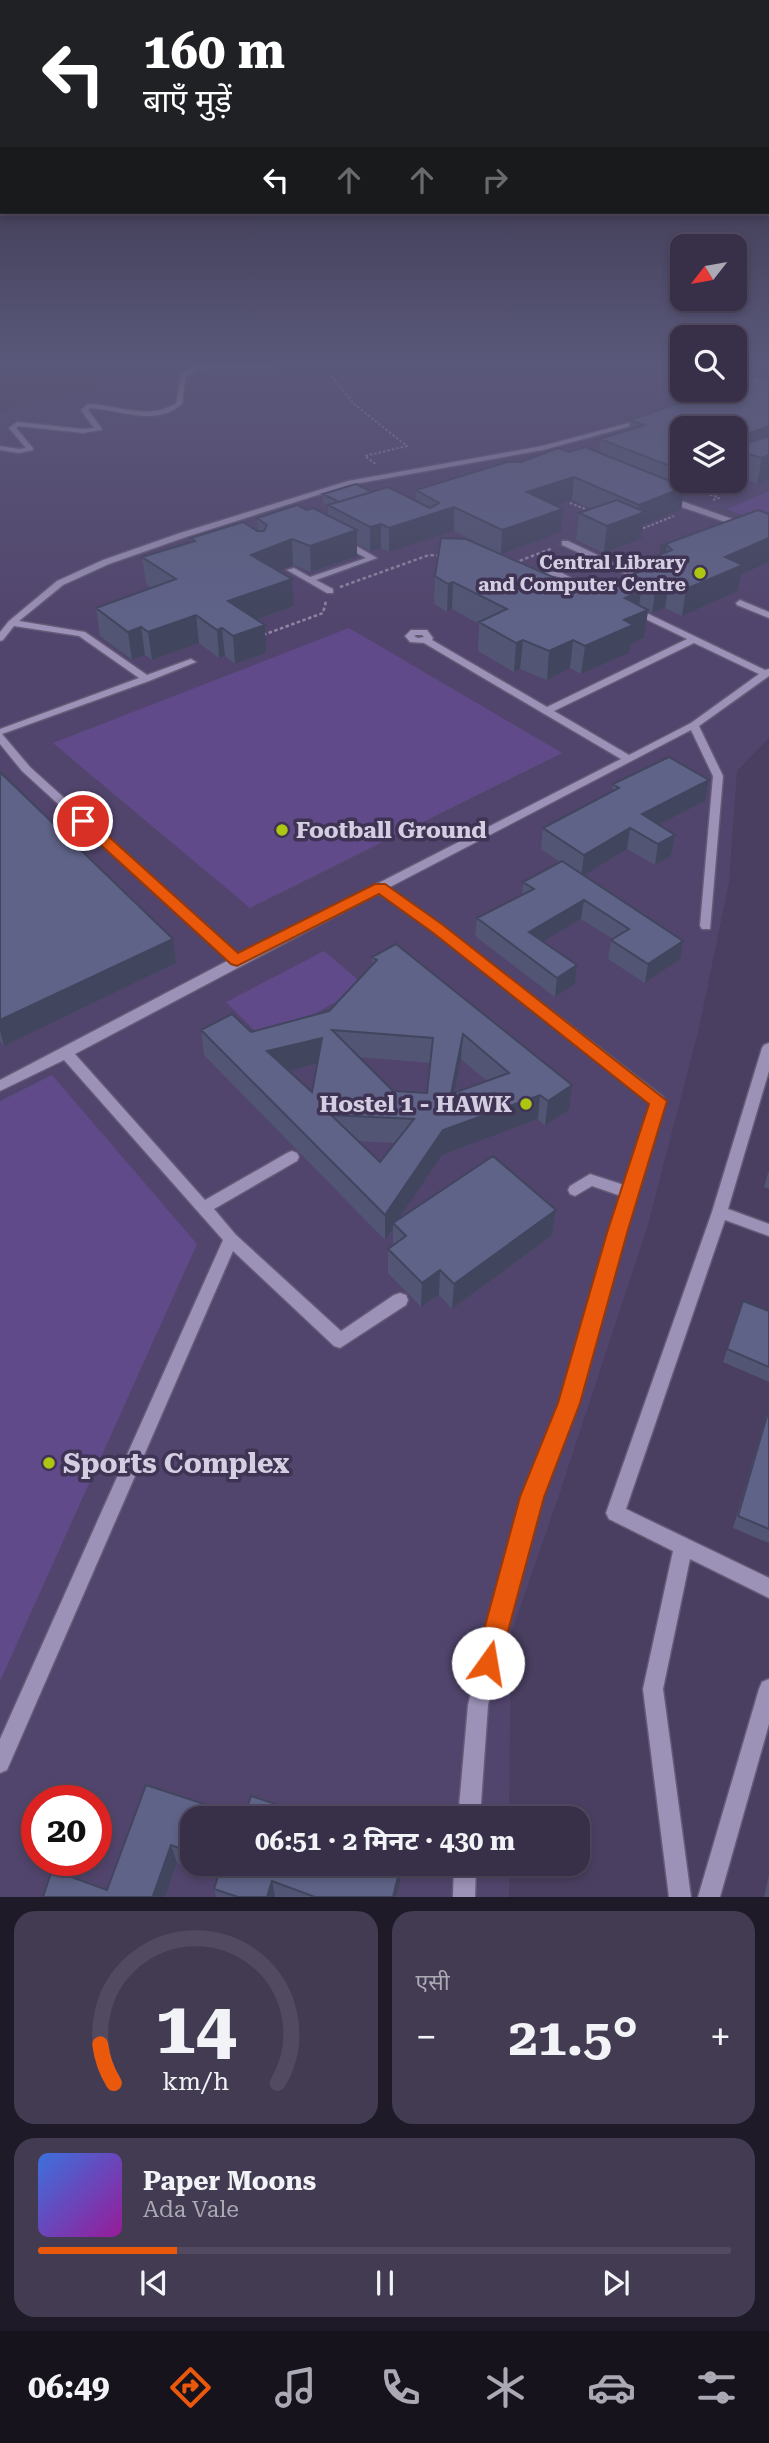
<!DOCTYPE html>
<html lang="hi">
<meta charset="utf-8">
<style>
:root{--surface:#382f48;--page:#433b52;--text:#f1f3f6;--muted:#aba9b4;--line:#524a60;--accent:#ea580c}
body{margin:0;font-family:"Roboto Serif","Noto Sans Devanagari",serif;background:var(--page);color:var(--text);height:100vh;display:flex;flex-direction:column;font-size:26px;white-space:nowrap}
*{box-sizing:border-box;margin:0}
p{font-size:23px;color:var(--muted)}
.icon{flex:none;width:38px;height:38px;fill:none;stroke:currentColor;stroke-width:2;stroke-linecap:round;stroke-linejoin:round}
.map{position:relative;height:1897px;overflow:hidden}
.panel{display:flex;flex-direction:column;gap:14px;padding:14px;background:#1f1a28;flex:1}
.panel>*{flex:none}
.top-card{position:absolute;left:0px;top:0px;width:770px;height:214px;box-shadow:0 4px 10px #0003,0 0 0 2px var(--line);background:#202124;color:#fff;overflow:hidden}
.needle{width:46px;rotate:239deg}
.fabs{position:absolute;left:670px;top:234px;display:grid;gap:14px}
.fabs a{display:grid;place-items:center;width:77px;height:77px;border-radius:14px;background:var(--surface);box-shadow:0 4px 10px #0003,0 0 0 2px var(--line);font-size:35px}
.speed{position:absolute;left:21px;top:1785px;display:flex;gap:14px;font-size:35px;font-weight:700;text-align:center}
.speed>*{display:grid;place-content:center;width:91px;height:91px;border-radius:50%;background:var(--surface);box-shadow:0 4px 10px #0003,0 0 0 2px var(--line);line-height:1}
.speed .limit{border:10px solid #d22;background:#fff;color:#111}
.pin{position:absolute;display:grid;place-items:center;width:60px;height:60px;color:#fff;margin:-30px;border:4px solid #fff;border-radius:50%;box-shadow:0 2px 7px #0007}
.me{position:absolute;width:77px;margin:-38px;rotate:13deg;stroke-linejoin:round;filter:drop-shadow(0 0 5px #0008)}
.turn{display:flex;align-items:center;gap:24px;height:147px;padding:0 28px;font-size:32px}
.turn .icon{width:91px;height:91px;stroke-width:2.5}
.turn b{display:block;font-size:49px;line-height:60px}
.lanes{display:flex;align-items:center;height:66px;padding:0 28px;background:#0003;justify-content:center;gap:35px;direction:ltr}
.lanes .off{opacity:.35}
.big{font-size:52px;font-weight:700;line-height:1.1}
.panel .tile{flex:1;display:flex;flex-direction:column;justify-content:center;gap:10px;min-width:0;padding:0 24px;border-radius:21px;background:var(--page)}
.panel .dial{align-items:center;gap:0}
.dial svg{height:182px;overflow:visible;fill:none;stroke:var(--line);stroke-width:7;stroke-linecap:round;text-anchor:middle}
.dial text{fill:var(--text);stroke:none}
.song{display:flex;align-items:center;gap:21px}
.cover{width:84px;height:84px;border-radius:10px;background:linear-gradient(135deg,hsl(220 70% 55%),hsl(300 70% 35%))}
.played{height:7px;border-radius:4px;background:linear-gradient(90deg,var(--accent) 20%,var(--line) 20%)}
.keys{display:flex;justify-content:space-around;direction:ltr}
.heat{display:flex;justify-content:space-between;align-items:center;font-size:38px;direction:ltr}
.panel .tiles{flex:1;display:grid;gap:14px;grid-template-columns:1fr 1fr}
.tile:last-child{grid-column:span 2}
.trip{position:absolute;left:180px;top:1806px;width:410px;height:70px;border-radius:21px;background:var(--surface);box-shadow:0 4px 10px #0003,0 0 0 2px var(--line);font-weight:700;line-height:70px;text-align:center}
.tab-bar{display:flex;height:112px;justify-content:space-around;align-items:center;background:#16131d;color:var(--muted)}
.tab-bar .icon{width:49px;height:49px}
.tab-bar .active{color:var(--accent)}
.tab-bar b{font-size:32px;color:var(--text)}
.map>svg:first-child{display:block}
</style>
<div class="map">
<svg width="769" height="1897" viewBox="0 0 769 1897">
<rect width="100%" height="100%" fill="#4a3f60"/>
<path fill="#52456d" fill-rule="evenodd" d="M439,359H682V390H735V359H769V738L737,771L729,882L699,1028L647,1228L558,1498L511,1633L509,1818H192V1864H509V1897H0V412L92,389L99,382L101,372L89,363ZM682,429H735V481H682ZM37,1801H96V1860H37Z"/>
<path fill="#614a89" d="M769,491V525L727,509Z
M349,628L562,753L250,908L53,743Z
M324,951L365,986L265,1041L226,1002Z
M52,1075L197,1244L0,1681V1101Z"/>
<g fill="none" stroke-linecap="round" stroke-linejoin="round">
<defs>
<path id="minor" d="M428,359H477L474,361L199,369L186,376L182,404C156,427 121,410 90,408L88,410L102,429L101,430L83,433L18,426L16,428L33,448V450L19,453L0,450V446L19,449L26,448L9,428L17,422L83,429L94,428L81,410L88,404C117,405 150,421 176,403L181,374L198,365Z
M644,419L646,420V422L543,450L349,485L186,537L109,564L63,585L19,621L85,632L147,675L188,660L191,659L196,662L149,681L2,734L30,767L238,955L621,759L424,643L410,642L405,636L411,630H427L433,638L432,640L547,707L687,639L631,612L630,610L634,607L765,670L769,669V676L699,726L723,776L710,929H702L700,926L713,776L691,730L388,888L442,926L663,1097L665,1101L625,1233L578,1403L541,1497L508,1621L488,1705L480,1818H458L468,1705L488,1621L523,1497L560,1403L621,1196L592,1186L575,1196L570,1194L568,1190L570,1186L590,1174L624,1185L651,1103L434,932L379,893L75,1054L205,1200L287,1153L292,1151L297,1153L299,1157L297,1161L214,1209L236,1235L341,1331L394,1295L400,1293L406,1295L408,1300L406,1305L340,1348L334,1346L233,1251L7,1770L0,1773V1739L223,1240L64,1060L0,1091V1080L229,960L22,771L0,744V729L139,678L79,636L14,626L3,640L0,641V632L9,621L57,581L103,560L180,533L348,481L542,446ZM416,635H422L424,637L418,638L414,636ZM694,643L759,674L691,723L629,755L554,711Z
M664,497H670L769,532V537L664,501Z
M340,540H346L377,558L316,580L333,589V593H327L287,570L294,568L310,577L366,558L340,544Z
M562,541H568L652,581L645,583L562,545Z
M527,572H560L593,589C581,595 568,579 555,576C545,574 535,578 526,574Z
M740,600L769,612V618L737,605L736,603Z
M769,1043V1071L728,1209L769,1224V1236L725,1220L626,1509L769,1578V1598L690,1559L663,1689L691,1897H669L643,1689L673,1551L609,1519L606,1513L712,1212L762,1048L764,1045Z
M769,1679V1724L720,1897H698L759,1689L762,1682Z
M454,1864H476L475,1897H453Z"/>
</defs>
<use href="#minor" stroke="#645b77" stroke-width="3"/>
<path stroke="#8f87a1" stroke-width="2" stroke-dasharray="2.5 2" stroke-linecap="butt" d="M331,376L354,404L407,446L365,456L377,465
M713,500L719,498L702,491L730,481
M570,503L590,511
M639,530L674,516"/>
<path stroke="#8f87a1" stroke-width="2.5" stroke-dasharray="3.5 2.5" stroke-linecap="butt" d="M638,530L644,528
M514,563L553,548
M340,587L429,555L442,556
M263,635L323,613L326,601"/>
<use href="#minor" fill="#9c91b7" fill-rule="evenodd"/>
</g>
<path fill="#525574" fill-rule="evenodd" d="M735,384L769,479L757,484L735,476V429L682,481H697L683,486L681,510L643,525L641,539L604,553L576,540L579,513L591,509L572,500L555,505L563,509L561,532L501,554L571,585L609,583L630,586L632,575L635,573L637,564L659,555L660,546L758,510L741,574L738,591L682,616L665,608L652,613L648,611L644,638L631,644L629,653L581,674L570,668L547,680L520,669L514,672L478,651L479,624L452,609L447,612L434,604L435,576L489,549L454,531L389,552L381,548L370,551L357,544V556L311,572L293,565L279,571L294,606L256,620L266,653L235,664L225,656L219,658L199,643L152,660L145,655L132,660L100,636L96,608L151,588L146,584L142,557L191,542V538L258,531L257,518L307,510L328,515V506L323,504V494L372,492L416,501V490L521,462L569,452L599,453L600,439L629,430L630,420Z
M0,772L176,963L4,1046L0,1041Z
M709,780L705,801L659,825L675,835L671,856L655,865L627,849L584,875L680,959L645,983L608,959L611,940L613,939L581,919L543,941L577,965L575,984L555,997L475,936L477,918L522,895L523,882L560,862L541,849L543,828L612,791L613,784Z
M372,957L569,1110L545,1126L538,1119L442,1155L400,1218L556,1210L552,1235L452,1309L439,1295L421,1307L388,1273V1249L393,1245V1229L385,1240L204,1055L201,1030L251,1032L329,1011L372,964ZM359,1057L430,1063L427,1093L393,1091ZM461,1059L487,1081L455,1092ZM317,1064L312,1092L289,1071ZM358,1141L395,1143L380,1162Z
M769,1170V1189L764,1187Z
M743,1301L769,1311V1382L723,1362Z
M769,1406V1543L733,1528Z
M146,1785L244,1817L298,1818H192V1864H402L401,1877L397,1897H216L214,1889L218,1877L177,1863L165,1897H43L107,1890Z
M769,1875V1897H764Z"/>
<path fill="#42455e" d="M769,426V445L735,450L737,438Z
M769,455V479L757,484L762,458Z
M682,462V481H697L667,492L670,466Z
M574,477L572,500L525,516L527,492Z
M685,487L681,510L643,525L641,539L604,553L607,526L638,515L639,505Z
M454,507V531L389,552V528Z
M563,509L561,532L501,554L502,530Z
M381,524V548L370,551V527Z
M357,530V556L311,572L310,546Z
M769,538V562L741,574L738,591L682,616L686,589L725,557Z
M292,539L293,565L253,582L251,555Z
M667,545L663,572H656L660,546Z
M292,579L294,606L231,629L228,601Z
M669,581L665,608L652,613L656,586Z
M453,582L452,609L447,612L448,584Z
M641,591L638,614L648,610L644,638L631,644L629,653L581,674L585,646L625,598Z
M196,615L199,643L152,660L148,632Z
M265,625L266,653L235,664L233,636Z
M141,627L145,655L132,660L128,632Z
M222,628L225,656L219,658L217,630Z
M523,640L520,669L514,672L516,643Z
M573,640L570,668L547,680L549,651Z
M709,780L705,801L641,834L642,814Z
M630,828L627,849L581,877L584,855Z
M675,835L671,856L655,865L658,844Z
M584,900L581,919L527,951L529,932Z
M173,939L176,963L4,1046L0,1030V1020Z
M683,941L680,959L645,983L648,964Z
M577,965L575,984L555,997L557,978Z
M463,1034L461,1059L450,1118L451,1094Z
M322,1038L324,1062L269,1076L267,1051Z
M572,1085L569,1110L545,1126L548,1101Z
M540,1095L538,1119L442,1155L395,1225L393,1223V1229L385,1240V1215L443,1130Z
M556,1210L552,1235L452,1309L454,1284Z
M440,1270L439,1295L421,1307L422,1283Z
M171,1845L177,1863L165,1897H153Z
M401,1864V1877L397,1897H393Z
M272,1881L275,1897H267Z"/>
<path fill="#5f6387" stroke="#42455e" stroke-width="2" fill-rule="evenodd" d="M757,376L769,380V426L737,438V444L740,446L769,436V455L762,458L735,450V429H682V462L670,466L600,439L644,425L630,420L716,390H735V384Z
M585,447L685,487L639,505L574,477L527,492L563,509L502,530L454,507L389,528L381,524L370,527L328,505L388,487L430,508L439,503L416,490L507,462H521L558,448L569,452Z
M356,484L372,492L339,502L323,494Z
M617,500L645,512L607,526L579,513Z
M297,505L307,510L313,508L357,530L310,546L292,539L251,555L292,579L228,601L265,625L233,636L222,628L217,630L196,615L148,632L141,627L128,632L96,608L176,579L142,557L195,541L191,538L243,522L257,531H264L267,525L257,518Z
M758,510L769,514V538L725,557L743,565L686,589L669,581L656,586L632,575L645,569L637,564L672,550L667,545L660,546Z
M441,538L466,539L571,585L598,578L609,583L618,580L641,591L625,598L648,610L624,620L633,625L585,646L573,640L549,651L523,640L516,643L479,622L507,609L453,582L448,584L435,576Z
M669,757L709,780L642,814L675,835L658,844L630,828L584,855L543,828L619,788L613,784Z
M0,772L173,939L0,1020Z
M562,861L683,941L648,964L611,940L629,929L584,900L529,932L577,965L557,978L477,918L534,889L523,882Z
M396,944L572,1085L548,1101L540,1095L443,1130L385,1215L201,1030L232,1014L251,1032L329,1011L377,960L372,957ZM332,1030L433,1038L427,1093L393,1091ZM463,1034L509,1073L451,1094ZM322,1038L312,1092L267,1051ZM331,1115L414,1119L380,1162Z
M493,1156L556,1210L454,1284L440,1270L422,1283L388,1249L406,1236L393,1223Z
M743,1301L769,1311V1367L727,1349Z
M769,1409V1529L738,1516Z
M146,1785L244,1817L251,1796L297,1811L295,1818H192V1853L171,1845L153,1896L154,1897H43L52,1870L107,1890Z
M222,1864H401L393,1897H315L272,1881L267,1897H238L214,1889Z"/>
<linearGradient id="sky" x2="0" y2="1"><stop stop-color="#292335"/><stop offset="0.58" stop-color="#5a587a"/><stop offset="1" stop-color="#5a587a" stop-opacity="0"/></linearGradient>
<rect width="769" height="624" fill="url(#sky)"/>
<path fill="#ea580c" stroke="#983908" stroke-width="2" d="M83,817L88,818L238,953L375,884H385L443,925L667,1101L627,1233L580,1403L544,1497L497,1672L488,1676L479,1672L475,1663L520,1497L558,1403L607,1233L649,1104L432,932L379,894L237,966L231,964L78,824L76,821Z"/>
<g fill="#acc612" stroke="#3f3454" stroke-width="2.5">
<circle cx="700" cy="573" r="7"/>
<circle cx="282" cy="830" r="7"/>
<circle cx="526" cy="1104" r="7"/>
<circle cx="49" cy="1463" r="7"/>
</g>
<g text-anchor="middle" stroke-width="7" stroke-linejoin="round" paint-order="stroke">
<g font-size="19" font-weight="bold" fill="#d4cee2" stroke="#3f3454" text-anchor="end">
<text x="686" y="569">Central Library<tspan x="686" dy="22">and Computer Centre</tspan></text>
</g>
<g font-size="23" font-weight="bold" fill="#d4cee2" stroke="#3f3454" text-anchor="start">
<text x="296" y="838">Football Ground</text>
<text x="512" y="1112" text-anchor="end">Hostel 1 - HAWK</text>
</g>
<g font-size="28" font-weight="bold" fill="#d4cee2" stroke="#3f3454" text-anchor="start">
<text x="63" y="1473">Sports Complex</text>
</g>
</g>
</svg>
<div class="fabs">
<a><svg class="needle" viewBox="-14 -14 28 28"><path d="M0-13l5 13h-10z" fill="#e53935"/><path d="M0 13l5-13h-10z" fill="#aba9b4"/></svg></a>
<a><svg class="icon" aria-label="search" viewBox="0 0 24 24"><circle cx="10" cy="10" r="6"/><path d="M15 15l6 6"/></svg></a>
<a><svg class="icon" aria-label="layers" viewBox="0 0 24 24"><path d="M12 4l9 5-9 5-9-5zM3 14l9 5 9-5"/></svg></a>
</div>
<div class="speed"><div class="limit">20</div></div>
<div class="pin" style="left:83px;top:821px;background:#d93025"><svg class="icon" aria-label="arrive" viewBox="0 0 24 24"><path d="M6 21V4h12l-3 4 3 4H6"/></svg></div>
<svg class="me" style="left:488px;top:1663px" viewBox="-20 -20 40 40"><circle r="19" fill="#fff"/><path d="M0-13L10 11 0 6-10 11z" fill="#ea580c"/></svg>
<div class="trip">06:51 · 2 मिनट · 430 m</div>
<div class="top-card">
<div class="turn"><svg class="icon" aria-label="left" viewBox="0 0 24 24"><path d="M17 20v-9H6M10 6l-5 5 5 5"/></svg><div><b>160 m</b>बाएँ मुड़ें</div></div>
<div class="lanes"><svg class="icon" aria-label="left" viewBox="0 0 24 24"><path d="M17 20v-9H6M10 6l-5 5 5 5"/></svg><svg class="icon off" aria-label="ahead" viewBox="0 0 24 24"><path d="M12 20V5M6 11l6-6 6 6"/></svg><svg class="icon off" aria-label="ahead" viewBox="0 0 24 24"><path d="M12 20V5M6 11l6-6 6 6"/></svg><svg class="icon off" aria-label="right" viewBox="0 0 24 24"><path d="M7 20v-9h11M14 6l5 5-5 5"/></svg></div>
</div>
</div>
<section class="panel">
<div class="tiles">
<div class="tile dial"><svg viewBox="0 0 100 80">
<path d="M14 69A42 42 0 1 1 86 69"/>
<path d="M14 69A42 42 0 0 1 8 52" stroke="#ea580c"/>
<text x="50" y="56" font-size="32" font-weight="700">14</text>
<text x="50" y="72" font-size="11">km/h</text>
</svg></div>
<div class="tile"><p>एसी</p>
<div class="heat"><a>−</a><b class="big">21.5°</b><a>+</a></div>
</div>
<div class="tile">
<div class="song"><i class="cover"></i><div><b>Paper Moons</b><p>Ada Vale</p></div></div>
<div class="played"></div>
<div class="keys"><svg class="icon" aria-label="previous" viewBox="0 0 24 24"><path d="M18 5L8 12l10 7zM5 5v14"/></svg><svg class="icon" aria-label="pause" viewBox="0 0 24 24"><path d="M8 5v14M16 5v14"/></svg><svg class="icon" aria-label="next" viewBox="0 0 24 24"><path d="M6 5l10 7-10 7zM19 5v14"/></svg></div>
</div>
</div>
</section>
<nav class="tab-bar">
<b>06:49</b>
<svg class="icon active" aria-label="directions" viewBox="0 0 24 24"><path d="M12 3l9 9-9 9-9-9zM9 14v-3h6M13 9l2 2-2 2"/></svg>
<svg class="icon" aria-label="music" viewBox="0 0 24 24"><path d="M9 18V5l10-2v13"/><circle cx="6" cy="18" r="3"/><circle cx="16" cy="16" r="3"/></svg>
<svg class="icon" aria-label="phone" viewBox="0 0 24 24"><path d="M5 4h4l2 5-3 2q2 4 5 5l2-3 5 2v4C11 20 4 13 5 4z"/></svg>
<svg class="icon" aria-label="climate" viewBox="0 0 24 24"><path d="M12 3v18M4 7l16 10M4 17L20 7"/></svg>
<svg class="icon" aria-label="car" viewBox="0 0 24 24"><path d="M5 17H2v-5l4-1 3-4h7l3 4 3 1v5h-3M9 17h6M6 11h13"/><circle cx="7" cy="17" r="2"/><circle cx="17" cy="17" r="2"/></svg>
<svg class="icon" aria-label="filters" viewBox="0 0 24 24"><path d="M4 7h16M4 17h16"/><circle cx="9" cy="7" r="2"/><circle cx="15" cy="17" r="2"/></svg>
</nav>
